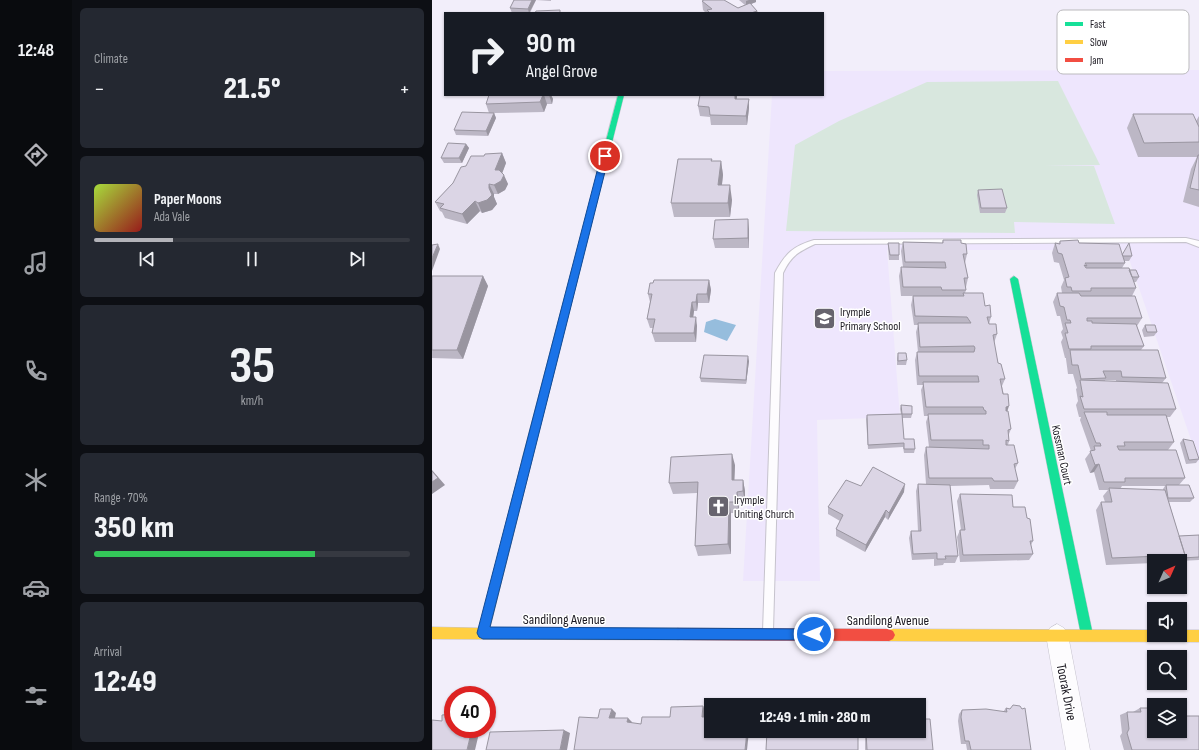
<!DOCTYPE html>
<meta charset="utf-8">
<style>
:root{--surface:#171b24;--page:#242831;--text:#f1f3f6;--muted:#9ea1a6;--line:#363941;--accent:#b3b3b9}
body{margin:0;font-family:"Sofia Sans Condensed",sans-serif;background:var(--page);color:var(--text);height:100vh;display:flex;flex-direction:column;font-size:15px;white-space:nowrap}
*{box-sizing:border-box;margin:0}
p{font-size:13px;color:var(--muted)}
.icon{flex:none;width:22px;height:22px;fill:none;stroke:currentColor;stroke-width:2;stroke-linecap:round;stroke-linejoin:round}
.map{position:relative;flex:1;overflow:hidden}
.panel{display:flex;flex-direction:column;gap:8px;padding:8px;background:#0d0f14;width:360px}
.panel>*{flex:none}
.banner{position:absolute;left:12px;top:12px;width:380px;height:84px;border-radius:0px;box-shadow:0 1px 3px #0004;background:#171b24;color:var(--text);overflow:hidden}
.needle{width:26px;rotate:45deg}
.tools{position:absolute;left:715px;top:554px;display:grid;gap:8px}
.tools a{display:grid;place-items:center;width:40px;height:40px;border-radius:0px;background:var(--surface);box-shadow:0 1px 3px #0004;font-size:20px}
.speed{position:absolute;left:12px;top:686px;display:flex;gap:8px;font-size:20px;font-weight:700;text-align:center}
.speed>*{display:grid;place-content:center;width:52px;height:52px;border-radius:50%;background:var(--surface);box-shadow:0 1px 3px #0004;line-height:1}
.speed .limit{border:6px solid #d22;background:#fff;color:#111}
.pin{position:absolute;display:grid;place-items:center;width:34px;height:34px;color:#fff;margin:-17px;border:2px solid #fff;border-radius:50%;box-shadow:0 1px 4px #0007}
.me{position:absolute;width:44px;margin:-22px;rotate:270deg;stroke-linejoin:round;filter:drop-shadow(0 0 3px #0008)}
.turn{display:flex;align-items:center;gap:14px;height:84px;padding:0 16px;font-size:18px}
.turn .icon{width:52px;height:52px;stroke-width:2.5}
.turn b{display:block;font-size:28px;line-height:34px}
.big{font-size:30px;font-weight:800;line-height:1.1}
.panel .tile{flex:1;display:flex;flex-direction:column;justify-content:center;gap:6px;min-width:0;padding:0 14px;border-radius:6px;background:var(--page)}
.panel .dial{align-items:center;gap:0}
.dial b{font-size:52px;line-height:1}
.song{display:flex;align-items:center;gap:12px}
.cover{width:48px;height:48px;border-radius:6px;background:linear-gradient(135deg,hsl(80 70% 55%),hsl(0 70% 35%))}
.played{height:4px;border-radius:2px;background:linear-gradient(90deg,var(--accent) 25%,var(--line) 25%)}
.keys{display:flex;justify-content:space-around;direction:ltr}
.heat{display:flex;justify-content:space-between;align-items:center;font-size:22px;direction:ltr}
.charge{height:6px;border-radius:3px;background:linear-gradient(90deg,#34c759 70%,var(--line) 0)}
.trip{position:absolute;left:272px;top:698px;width:222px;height:40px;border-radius:0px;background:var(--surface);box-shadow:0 1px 3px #0004;font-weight:800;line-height:40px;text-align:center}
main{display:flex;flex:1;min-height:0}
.tabs{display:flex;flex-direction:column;width:72px;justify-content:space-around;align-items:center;background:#090b0e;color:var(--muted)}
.tabs .icon{width:28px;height:28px}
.tabs .current{color:var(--accent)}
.tabs b{font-size:18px;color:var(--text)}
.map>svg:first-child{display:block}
</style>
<main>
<nav class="tabs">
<b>12:48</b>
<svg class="icon current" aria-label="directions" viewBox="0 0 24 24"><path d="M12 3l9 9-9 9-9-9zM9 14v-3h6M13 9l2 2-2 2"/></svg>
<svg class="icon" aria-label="music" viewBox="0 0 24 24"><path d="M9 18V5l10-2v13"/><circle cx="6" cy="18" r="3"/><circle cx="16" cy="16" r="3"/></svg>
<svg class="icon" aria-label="phone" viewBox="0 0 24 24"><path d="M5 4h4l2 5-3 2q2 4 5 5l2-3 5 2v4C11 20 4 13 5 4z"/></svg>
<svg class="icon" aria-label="climate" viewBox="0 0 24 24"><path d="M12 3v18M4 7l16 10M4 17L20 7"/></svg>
<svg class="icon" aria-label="car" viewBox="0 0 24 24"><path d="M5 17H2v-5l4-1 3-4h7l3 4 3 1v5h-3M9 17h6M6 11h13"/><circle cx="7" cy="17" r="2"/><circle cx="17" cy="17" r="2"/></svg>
<svg class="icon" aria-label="filters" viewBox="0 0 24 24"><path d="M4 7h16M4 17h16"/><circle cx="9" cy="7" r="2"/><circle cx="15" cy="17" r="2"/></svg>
</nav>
<section class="panel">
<div class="tile"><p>Climate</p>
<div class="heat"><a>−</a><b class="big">21.5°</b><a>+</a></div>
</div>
<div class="tile">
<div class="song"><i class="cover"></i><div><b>Paper Moons</b><p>Ada Vale</p></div></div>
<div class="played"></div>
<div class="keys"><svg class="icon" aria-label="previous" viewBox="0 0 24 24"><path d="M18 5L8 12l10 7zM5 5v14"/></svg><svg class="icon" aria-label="pause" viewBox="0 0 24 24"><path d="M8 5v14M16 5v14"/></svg><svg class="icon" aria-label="next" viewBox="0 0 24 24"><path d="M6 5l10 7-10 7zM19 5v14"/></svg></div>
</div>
<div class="tile dial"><b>35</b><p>km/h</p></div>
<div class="tile"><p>Range · 70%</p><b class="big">350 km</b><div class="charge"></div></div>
<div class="tile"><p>Arrival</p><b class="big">12:49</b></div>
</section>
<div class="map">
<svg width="767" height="750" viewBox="0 0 767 750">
<rect width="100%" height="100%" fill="#f2eefa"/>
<path fill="#eee6fd" d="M767,70V463L694,250H455L468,417L385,420L388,581H311L340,95H391V71Z"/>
<path fill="#d8e7de" d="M626,81L668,165L612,166H662L683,224L582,222L583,233L354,231L363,145L407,121L495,82Z"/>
<path fill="#96bddd" d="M283,319L304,325L295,341L272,332L274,322Z"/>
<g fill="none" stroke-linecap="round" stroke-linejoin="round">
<defs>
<path id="lane" d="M754,238L767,241V247L754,242L383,244C366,252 359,256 351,273L341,631L340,635L336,636L332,635L331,631L343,273C353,254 361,246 382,240Z"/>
<path id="street" d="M625,624L632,628L636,635L658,750H634L614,635L618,628Z"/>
<path id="fast" d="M186,95H192L100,460L98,463L95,464L92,463L90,460Z
M582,276L586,279L661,635L659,639L655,641L651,639L649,635L578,279Z"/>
<path id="slow" d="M95,456L98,457L100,460L58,628H246L250,630L252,634L250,638L246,640L0,639V627L47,628L90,460L92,457Z
M457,629L722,630V635H748V630H767V642L457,641L453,639L451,635L453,631Z"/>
<path id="jam" d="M246,628L457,629L461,631L463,635L461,639L457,641L246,640L242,638L240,634L242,630Z"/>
</defs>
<use href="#lane" stroke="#c6c3cd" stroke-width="2"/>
<use href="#street" stroke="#c6c3cd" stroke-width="1"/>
<use href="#fast" stroke="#c6c3cd" stroke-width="1"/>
<use href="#slow" stroke="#c6c3cd" stroke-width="1"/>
<use href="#jam" stroke="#c6c3cd" stroke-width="1"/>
<use href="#lane" fill="#fdfcfe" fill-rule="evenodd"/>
<use href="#street" fill="#fdfcfe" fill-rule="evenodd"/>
<use href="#fast" fill="#16e098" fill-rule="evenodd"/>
<use href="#slow" fill="#ffcf43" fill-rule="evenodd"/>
<use href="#jam" fill="#f24e42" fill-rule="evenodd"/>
</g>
<path fill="#bcb7c5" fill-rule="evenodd" d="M82,0H119V1L104,0L98,13H80L78,8Z
M307,0H324V2L319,4L325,11L326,13H274L271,10L270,1L306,8L313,5Z
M57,95H119L121,99L120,104H115L112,112L62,113L64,118L56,136L24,135L22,130L57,113L54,104Z
M305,95V99H317V108L315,125H279L278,117L268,116L266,106Z
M701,114L764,121L767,116V207L751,202L759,169L765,157H706L695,128Z
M34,144L37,148L30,163H12L9,158Z
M70,153L74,163L70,173L76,184L73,190L66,194H62V197L65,204L60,210L50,213L48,211L35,224L13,218L10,212L8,211L3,202L21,183L34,166L52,156Z
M280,159V161H289L291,175L290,185L300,200L298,217H242L239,203Z
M546,190L575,208L573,213H548L545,195Z
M317,229V248H283L281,239Z
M511,240L529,243L535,254L533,263L536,278L534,287V290L533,293L553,306L559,317L557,324L565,334L562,343L566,363L573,379L570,386L579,429L577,434V441L576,445L586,463L583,469L586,481L582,489H558L557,485L518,486L526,556L523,563H512L511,565L502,566V559L480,560L477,538L479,531H486L484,491L486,484H494L492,455L494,447H497L494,422L496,416H492L489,390L491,385H485L483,360L485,352H486L484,332L486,325H482L479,305L481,296H469L467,276L469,267H471L469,251L471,242L510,243Z
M628,241L647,243L690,255L700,256L697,261H693V263L690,268L697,270L707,277L704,282H702L704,288L700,296L710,318L705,326L712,346L709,350L734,378L730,383L744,409L738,417H735L742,442L736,450L753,478L747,485L762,498L758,502H737L747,536L767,535V560L748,561H722V563L674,565L664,510L669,502H673L671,496L676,490H667L662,472L658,473L653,459L659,451L648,420L649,417H647L644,405L646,401L644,389L645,388L641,374H636L634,359V358H633L629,342L631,338L629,332L631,329L628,316H625L621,302L625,293H630L629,287L632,280L627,263L622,262L620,253L623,243L627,244ZM673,380H684V381H673ZM690,486H733L731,489V490L688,489Z
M456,243L467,255V260H457L456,247Z
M0,276H51L56,286L31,359L0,358Z
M277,280L279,290L277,303H266L265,311H262L261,317L265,326L264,342H223L220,333L221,328H218L215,319L218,302L216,294Z
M713,325L725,332L722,336L712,337L710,330Z
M466,353L475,360L474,365H465V358Z
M317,361L314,384L269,382L268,378Z
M469,405L480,414L479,418H470L472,439L483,449L482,453H472L471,447L436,449L434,419L435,415L469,414L468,409Z
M751,439L767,459L764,463L754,464L748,443Z
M303,465L302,480H311L313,491V502H307V513H299V554L266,556L263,546L265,493L241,494L237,483Z
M429,486L472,492L456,520L453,517L433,552L404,536V529L408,521L396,514V507Z
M528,494L581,507L595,518L601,541L599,545L601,554L597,560L528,562L525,537L528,530H529L525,501Z
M574,708L599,750H535L534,744H529L526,721L527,714L530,710L571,712Z
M708,708L767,750H692L688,736L690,733L688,715L695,712H701Z
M433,731H487L501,750H433Z"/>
<path fill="#9995a0" d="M100,0H104L97,13L96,9Z
M317,0H324V2L314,6V1Z
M325,11L326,13H319Z
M111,95H112L115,104L112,112L108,102Z
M117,95H119L121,99L120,104Z
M303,95H305L304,109L303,99Z
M317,99V108L315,125L314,116Z
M62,113L64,118L56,136L54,131Z
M34,144L37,148L30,163L27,158Z
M70,153L74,163L68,179L63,170Z
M289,161L291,175L288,200L286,185Z
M72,175L76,184L73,190L66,194L62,185Z
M57,184L62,194V197L65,204L60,210L50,213L46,203L57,188Z
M298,185L300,200L298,217L296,203Z
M43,201L48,211L35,224L30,214Z
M316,219L317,229V248L316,238Z
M6,244L8,249L0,271V258Z
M51,276L56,286L31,359L25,350Z
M277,280L279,290L277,303L275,294Z
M265,294L266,303L265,311L264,302Z
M260,302L262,311L260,326L258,317Z
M264,317L265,326L264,342L262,333Z
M316,356L317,361L314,384V380Z
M577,406L574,415V407Z
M300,454L303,465L302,491L300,480Z
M667,464L662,472L658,473L663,465Z
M0,470L13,485L0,494Z
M311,480L313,491V502L311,491Z
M473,484L472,492L456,520L457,513Z
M305,492L307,502V513L305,502Z
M297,502L299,513V554L296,544Z
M454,510L453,517L433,552L434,545Z
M271,706L273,710L272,721L270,717Z
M180,709L184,713L182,722L177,718Z
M196,718L200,722L199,726L195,722Z
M40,729H48L43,750H35Z
M132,730L138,733L135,750H128Z
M315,731H317L315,750H313Z"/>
<path fill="#dbd5e5" stroke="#9995a0" d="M82,0H100L96,9L78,8Z
M272,0H292L306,8L318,3L325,11L319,13H278L275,10L280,9L270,1Z
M128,10V13H103L104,11Z
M57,95H111L108,102L54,104Z
M268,95H303V99H317L314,116L278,115L277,107L266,106Z
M30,112L62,113L54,131L22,130Z
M701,114H761L767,127V142L712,143Z
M16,143L34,144L27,158H9Z
M70,153L63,170H67L72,175L69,181L62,185L57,184V188L60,195L55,200L46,203L43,201L30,214L8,208L12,204L3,202L21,183L29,167L34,166L39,156H52L53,154Z
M766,155H767V190L758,188Z
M246,159H280L279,161H289L286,185H298L296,203H239Z
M570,189L575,208H549L546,190Z
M316,219V238L281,239L283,220Z
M511,240H529V243L534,244L535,254H531L536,278H532L534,290H510L509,287H471L469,267L514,268L513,262H473L471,242L511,243Z
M646,240L647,243L687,244L693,263H653L655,266L652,265L654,268H697L704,288H659V291H640L639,287H635L633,278L637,277L630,254L626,253L623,243L628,244V241Z
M456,243H467V255H458Z
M697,243L700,256H691L690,255Z
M6,244L0,258V245Z
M697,270H704L707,277H700Z
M0,276H51L25,350H0Z
M222,280H277L275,294H265L264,302H260L258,317H264L262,333H220L223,319H215L220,294H216L218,283H221Z
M531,293H551L553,306L558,305L559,317H555L557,324H564L565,334L561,335L566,363L569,364L573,379H568L571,394H576L577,406L574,407V411H576L579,429L576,430L577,441L574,440V445H582L586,463L582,464L586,481H562L560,478H497L494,447L557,449V445H551V440H499L496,414H554V411L552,410L551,407H494L491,382H547L546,376H487L485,352H542L543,348L542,346L488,347L486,323H539L535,317L483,316L481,296H532Z
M625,293H647L649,296H703L710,318H655V321H660V323L704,324L712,346H659V349H637L633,333H636L633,323H639L638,320H635L632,307L628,306Z
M713,325H723L725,332H715Z
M638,350H726L734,378L690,377L689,371H671L674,378L649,379L646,365H640Z
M466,353H474L475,360L466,361Z
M272,355L316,356L314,380L268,378Z
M648,380L736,383L744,409H652L648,396L651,397Z
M469,405L480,406V414H470L472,439H482L483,449H472V443L436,445L435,415L470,414Z
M652,412H675V415H734L742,442H692L693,446H685L687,450H744L753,478H693V482H672L667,464L663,465L658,451L663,450L662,446H669L668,443H664Z
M751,439L761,441L767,459L757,460Z
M300,454V480H311V491L305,492V502H297L296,544L263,546L266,482L237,483L239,457Z
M441,467L473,484L457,513L454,510L434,545L404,529L411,515L396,507L414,480L429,486Z
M0,471L6,478L0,482Z
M486,484L518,485L526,556H513L514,559H505V553L481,554L479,531H489Z
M734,485H757L762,498H736Z
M677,488L733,490L753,555L680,558L669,502H680Z
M528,494L580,495L581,507H593L595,518L598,519L601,541H598L601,554L531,555L528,530H533Z
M767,535V557L750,558L753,555L747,536Z
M581,705L588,706L590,709L593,708L599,750H539L537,741H533L529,717L530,710L554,709L575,712L574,708L578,709Z
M271,706L270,717H279V731H315L313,750H142L147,717L166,718L168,709H180L177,718H196L195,722L209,724L210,717H238L239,707Z
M708,708H722V731H748V716H767V750H700L695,733L697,729L695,712H709Z
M21,714V729H40L35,750H0V720L10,721V715Z
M487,719H498L501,750H435L434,731H487Z
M132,730L128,750H54L58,732Z
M335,731H426V750H334Z"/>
<path fill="#1a73e8" stroke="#114b97" d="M173,154L177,156L58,627L382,629L386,630L387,634L386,638L382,640L51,639L47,637L45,633L169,156Z"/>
<defs>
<symbol id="school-square" viewBox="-11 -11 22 22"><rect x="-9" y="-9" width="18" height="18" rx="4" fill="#67646e" stroke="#fff"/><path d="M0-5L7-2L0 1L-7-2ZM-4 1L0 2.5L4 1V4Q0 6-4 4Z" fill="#fff"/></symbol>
<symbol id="church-square" viewBox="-11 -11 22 22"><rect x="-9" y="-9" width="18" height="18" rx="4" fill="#67646e" stroke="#fff"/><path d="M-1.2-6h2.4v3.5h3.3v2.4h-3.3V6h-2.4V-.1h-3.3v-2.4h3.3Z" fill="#fff"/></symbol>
</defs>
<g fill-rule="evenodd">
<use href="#school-square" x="380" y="306" width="25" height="25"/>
<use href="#church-square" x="274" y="494" width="25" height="25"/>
</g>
<g text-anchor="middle" stroke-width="3" stroke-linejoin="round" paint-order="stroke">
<g font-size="12" fill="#1c1922" stroke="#fff" text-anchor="start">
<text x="408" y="316">Irymple<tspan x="408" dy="14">Primary School</tspan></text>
<text x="302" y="504">Irymple<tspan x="302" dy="14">Uniting Church</tspan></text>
</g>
<g font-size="12" fill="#1c1922" stroke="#fff">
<text transform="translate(630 455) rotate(78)" y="4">Kossman Court</text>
</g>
<g font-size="14" fill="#1c1922" stroke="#fff">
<text x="132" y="624">Sandilong Avenue</text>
<text x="456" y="625">Sandilong Avenue</text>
<text transform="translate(635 692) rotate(79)" y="5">Toorak Drive</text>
</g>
</g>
<rect x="625" y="10" width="132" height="64" rx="6" fill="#fff" stroke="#bbbabd" stroke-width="1"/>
<rect x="633" y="22" width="18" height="4" fill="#16e098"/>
<rect x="633" y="40" width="18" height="4" fill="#ffcf43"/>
<rect x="633" y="58" width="18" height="4" fill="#f24e42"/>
<g font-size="11" fill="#1c1922">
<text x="658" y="28">Fast</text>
<text x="658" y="46">Slow</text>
<text x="658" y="64">Jam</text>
</g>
</svg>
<div class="tools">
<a><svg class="needle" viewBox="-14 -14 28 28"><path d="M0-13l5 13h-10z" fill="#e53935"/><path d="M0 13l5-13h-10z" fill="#9ea1a6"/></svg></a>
<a><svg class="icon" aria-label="sound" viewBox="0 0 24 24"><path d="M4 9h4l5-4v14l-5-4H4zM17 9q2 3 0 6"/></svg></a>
<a><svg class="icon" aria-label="search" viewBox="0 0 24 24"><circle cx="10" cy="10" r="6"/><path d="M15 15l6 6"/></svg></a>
<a><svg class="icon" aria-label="layers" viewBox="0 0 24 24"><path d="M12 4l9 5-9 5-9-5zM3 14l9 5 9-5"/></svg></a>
</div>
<div class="speed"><div class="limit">40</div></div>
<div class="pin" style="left:173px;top:156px;background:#d93025"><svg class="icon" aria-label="arrive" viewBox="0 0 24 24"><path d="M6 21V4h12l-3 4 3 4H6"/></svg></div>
<svg class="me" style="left:382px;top:634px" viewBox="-20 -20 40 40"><circle r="17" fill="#1a73e8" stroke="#fff" stroke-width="3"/><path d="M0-11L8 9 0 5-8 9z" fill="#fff"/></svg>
<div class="trip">12:49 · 1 min · 280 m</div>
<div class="banner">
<div class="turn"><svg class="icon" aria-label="right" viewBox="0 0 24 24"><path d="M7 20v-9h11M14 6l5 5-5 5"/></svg><div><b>90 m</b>Angel Grove</div></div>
</div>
</div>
</main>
